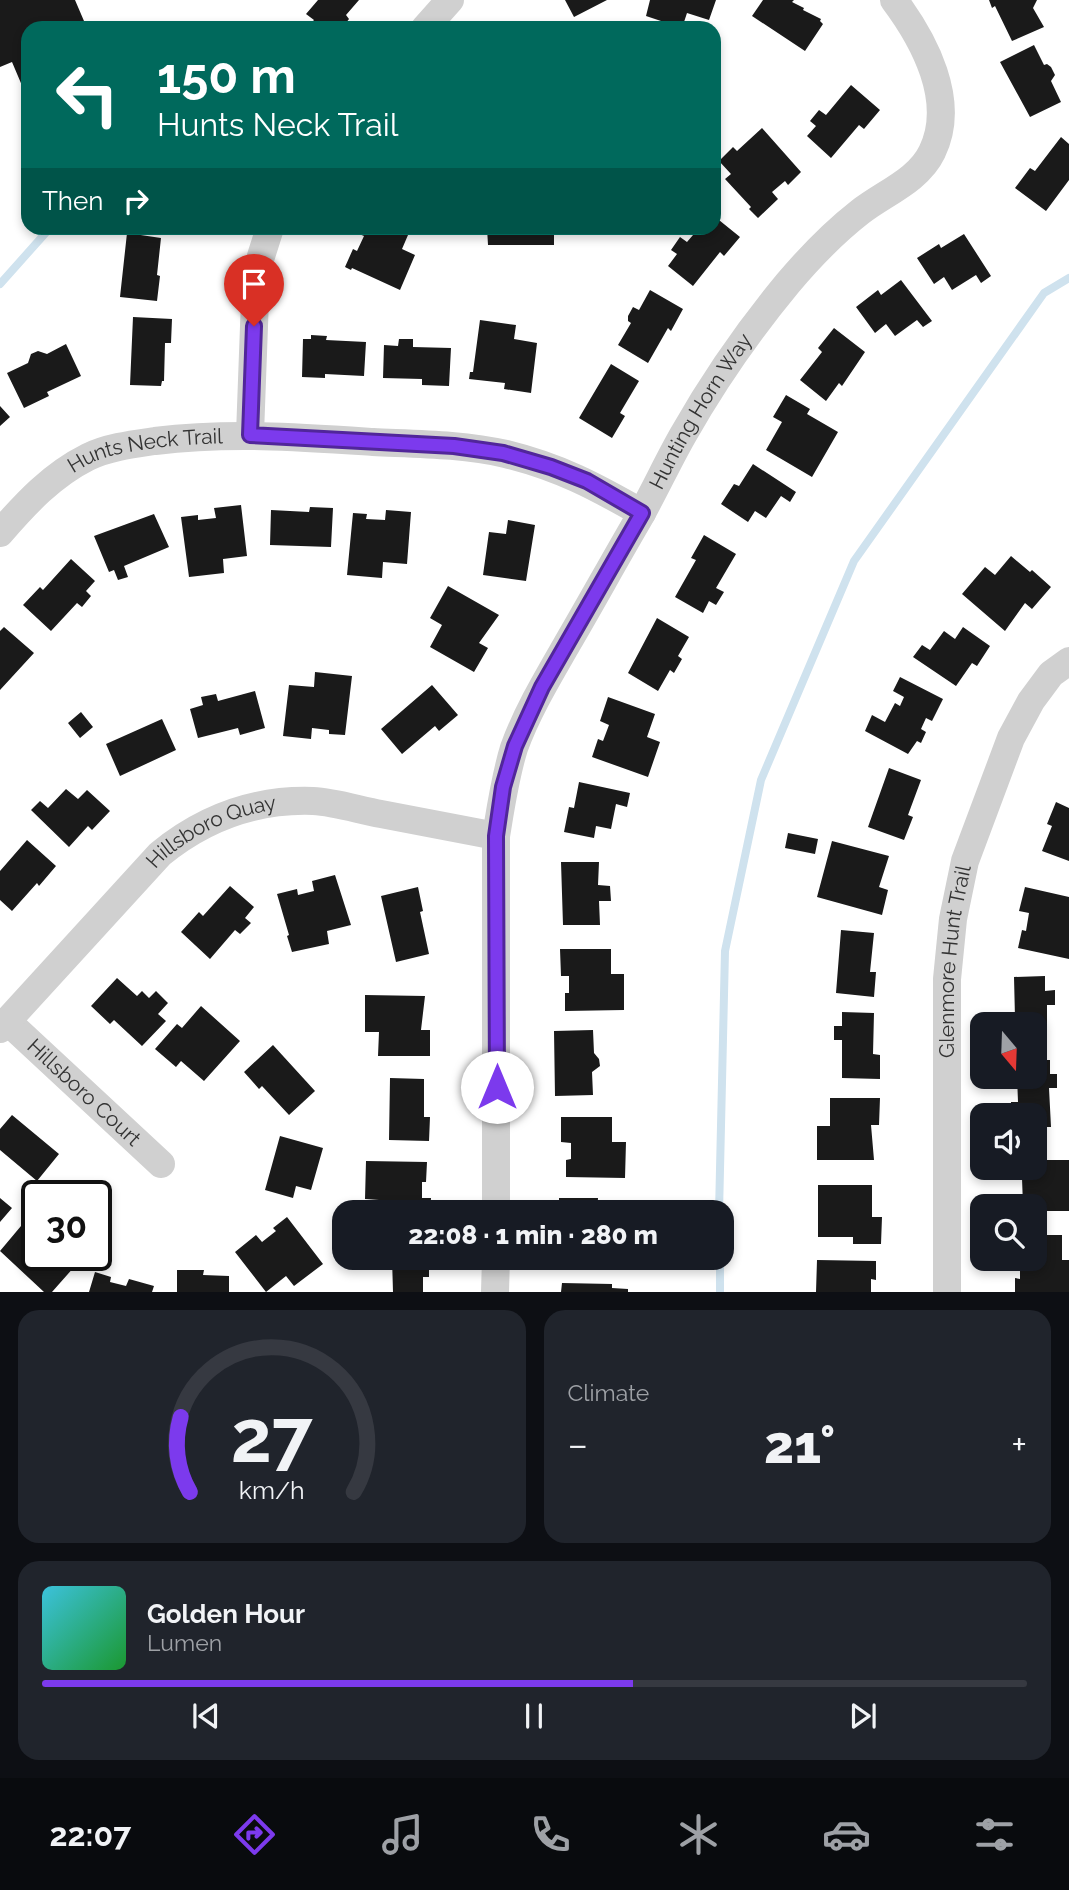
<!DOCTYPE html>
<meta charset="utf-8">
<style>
:root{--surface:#171b24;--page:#20242c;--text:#f1f3f6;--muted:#9ea1a6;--line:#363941;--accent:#7c3aed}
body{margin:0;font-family:Raleway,sans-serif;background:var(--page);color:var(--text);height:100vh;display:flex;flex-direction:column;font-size:26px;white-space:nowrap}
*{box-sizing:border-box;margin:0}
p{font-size:23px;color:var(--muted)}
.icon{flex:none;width:38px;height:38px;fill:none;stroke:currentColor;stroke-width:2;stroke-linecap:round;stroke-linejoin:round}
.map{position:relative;height:1292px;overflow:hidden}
.sheet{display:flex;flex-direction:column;gap:18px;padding:18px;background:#0d0f14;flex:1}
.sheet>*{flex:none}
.hud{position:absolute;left:21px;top:21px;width:700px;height:214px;border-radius:21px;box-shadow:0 4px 10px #0003;background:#00695c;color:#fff;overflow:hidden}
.needle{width:46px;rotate:161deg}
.controls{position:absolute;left:970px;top:1012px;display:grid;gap:14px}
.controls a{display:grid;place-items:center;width:77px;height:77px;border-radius:14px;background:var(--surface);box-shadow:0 4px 10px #0003;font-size:35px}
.speed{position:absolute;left:21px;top:1180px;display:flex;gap:14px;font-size:35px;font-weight:700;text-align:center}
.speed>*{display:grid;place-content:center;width:91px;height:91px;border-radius:50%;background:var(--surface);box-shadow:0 4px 10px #0003;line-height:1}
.speed .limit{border:4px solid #111;border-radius:10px;background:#fff;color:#111}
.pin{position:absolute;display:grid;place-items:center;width:60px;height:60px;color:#fff;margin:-72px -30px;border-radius:50% 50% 50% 0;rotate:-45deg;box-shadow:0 0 7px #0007}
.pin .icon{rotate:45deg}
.me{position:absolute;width:77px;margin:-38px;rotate:0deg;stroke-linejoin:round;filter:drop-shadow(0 0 5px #0008)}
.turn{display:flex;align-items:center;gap:24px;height:147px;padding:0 21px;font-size:32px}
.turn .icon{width:91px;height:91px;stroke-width:2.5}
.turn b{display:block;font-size:49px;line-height:60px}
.then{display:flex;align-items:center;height:66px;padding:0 21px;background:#0003;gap:14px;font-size:26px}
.big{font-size:52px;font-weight:800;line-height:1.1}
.sheet .card{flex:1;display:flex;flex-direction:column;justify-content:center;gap:10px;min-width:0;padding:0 24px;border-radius:21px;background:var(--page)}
.sheet .dial{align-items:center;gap:0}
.dial svg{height:182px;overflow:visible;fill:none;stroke:var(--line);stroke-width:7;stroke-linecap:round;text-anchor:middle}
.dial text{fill:var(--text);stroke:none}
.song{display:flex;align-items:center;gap:21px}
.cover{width:84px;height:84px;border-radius:10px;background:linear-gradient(135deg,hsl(190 70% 55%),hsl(130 70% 35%))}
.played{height:7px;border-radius:4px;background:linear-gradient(90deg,var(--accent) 60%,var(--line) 60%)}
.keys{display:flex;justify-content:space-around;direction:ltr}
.heat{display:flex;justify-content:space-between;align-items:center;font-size:38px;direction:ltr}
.sheet .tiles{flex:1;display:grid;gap:18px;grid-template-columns:1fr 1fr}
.card:last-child{grid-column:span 2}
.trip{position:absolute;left:332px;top:1200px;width:402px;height:70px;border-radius:21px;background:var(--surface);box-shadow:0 4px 10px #0003;font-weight:800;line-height:70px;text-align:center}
.tabs{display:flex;height:112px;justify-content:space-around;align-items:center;background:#090b0e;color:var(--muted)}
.tabs .icon{width:49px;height:49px}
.tabs .selected{color:var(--accent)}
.tabs b{font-size:32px;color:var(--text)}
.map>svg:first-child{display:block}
</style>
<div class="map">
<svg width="1069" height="1292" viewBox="0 0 1069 1292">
<rect width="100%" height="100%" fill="#fff"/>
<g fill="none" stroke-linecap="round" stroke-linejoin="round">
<path stroke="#cfe2ee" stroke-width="8" d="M0,284L50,228
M719,1213L725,951L761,780L854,561L1044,293L1069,278
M720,1258V1292"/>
</g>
<path fill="#1a1a1a" d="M0,0H75L87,28H28V94L26,95L12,62L0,67Z
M318,0H359L346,15L349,19L342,28H307L314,20L306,14Z
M565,0H607L574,17Z
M650,0H716L709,20L687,13L682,28L646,16Z
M763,0H794L792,2L804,8L803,10L821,19L820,21L823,24L805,51L752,16Z
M989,0H1037L1033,8L1044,27L1012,41L995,6L992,8Z
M1034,45L1044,65L1047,64L1051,67L1055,75L1051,81L1061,102L1030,117L1000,62Z
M851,85L880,110L864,129L859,125L831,158L807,136L816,126L810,121L819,110L826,115Z
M762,128L801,172L788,185L785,181L772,192L778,199L758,218L749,209L751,207L725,179L731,174L719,161L733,147L737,151Z
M1061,137L1069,144V180L1046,211L1015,188L1030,168L1035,171Z
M714,216L740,237L724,256L720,252L693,286L668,266L677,254L671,250L680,237L687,242L699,228H714Z
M356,228H411L402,249L415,255L400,290L352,268L351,270L345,267L353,249L357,251L364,236L354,232Z
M487,228H554V245H488Z
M127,233L161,238L157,275L160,276L157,301L120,297Z
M964,234L991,276L981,283L976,275L952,290L944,277L934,284L917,258L939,244L941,248Z
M901,280L932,321L923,327L917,320L895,336L886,324L875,333L856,307L878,290L881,295Z
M650,290L683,309L671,331L668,328L648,363L618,345L631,323L628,321V316L633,307L639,310Z
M133,317L172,319L171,343H165L164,381H162L161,386L130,385Z
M480,320L516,325L514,339L537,343L531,393L504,389L505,383L469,379L470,372H473Z
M834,328L865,352L842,386L839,383L826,401L800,380L822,352L818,348Z
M311,335L327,336L326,340L366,342L364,376L325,374V378L302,377L303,339H311Z
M399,339H413V347L451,348L449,386L422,385V379L383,378L384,345L398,346Z
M66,344L81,376L47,392L49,396L24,408L7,373L28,363L31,354L38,351L47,354Z
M611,364L639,381L620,413L625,416L612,438L579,418Z
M786,395L810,409L807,414L838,432L812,477L766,450L782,422L773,417Z
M0,406L10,417L0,426Z
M753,464L796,492L790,502L781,496L766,518L755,511L748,522L721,504L734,484L739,486Z
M241,505L247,556L223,559L224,573L189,577L181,517L198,515V520L216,518L214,508Z
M310,507L333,508L331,547L270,545L271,510L309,512Z
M386,510L411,512L407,564L383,562L382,578L347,575L353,513L367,514L366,519L385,520Z
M154,514L169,547L124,566L128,577L118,580L114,570L109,572L94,536Z
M508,520L535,525L526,581L483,575L489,532L506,534Z
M704,535L736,554L716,588L724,592L716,605L709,601L703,613L675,597L696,560L691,558Z
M1011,556L1030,572L1032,570L1051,587L1032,609L1025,603L1005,631L962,594L985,567L995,575Z
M71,559L95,581L86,591L91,596L82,607L77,603L51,631L23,605L40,587L43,590Z
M448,586L499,615L479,643L488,648L474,672L430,647L442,625L430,618Z
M657,618L689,637L678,656L682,659L674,673L670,670L658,691L628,673Z
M4,627L34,653L0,690V631Z
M963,627L990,646L977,666L972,663L956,686L913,657L922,645L930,650L944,631L955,639Z
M315,672L352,676L345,735L329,734V730L312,728L311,739L283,736L289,685L314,687Z
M900,677L943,699L932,721L926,718L921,729L926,732L921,743L917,741L908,754L865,731L872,715L885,722L895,703L900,706L904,697L893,691Z
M432,685L458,715L439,731L435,726L402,754L381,729Z
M255,691L265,728L240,735L238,728L198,738L190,709L203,705L201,697L216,694L218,701Z
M608,697L655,714L647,737L660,742L648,777L592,757L598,739L603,741L609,725L600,721Z
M81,712L93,727L80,738L68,723Z
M162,719L176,750L120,776L106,744Z
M889,768L921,780L908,815L913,817L904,840L868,827Z
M579,782L630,793L627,807L616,804L611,829L596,826L594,838L564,832L569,807L574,808Z
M66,789L78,799L87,790L110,811L92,830L88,826L69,847L31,810L40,801L48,808Z
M1056,802L1069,808V861L1042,851L1052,826L1047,824Z
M788,833L818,839L815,854L785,848Z
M27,840L56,866L39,886L37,883L12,911L0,900V871Z
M832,841L889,856L879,887L888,890L882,915L817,897Z
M561,862H599L598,885L610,886L611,901H599L600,925H563Z
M335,875L351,925L327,931L329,944L292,952L287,936L289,935L277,894L297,889L298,895L314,891L312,881Z
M230,886L254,907L245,918L251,923L240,934L235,930L210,959L181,932L199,912L203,916Z
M418,887L423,911L420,912L429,954L396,962L381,896Z
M1025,887L1069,897V959L1018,948L1022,930L1026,931L1029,913L1019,911Z
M841,930L874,933L870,972H876L874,997L836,993Z
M560,949H611V974H624V1010L565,1011V993H569V976H561Z
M1045,976V991L1055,990V1005H1047V1042L1034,1043V1024H1009V1018H1015L1014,977Z
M117,978L137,996L142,991L149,998L156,991L168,1003L158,1014L166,1021L142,1046L114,1020L110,1024L91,1006Z
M365,995L425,996L421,1030H430V1056H378L379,1032H365Z
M201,1006L240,1041L204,1081L181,1061L176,1067L155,1049L177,1024L182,1028Z
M842,1012L874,1013L873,1054L880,1055V1079L842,1078V1040H834V1026H842Z
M593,1030L594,1053L599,1059L600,1066L592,1072L593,1095L555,1096L554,1031Z
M273,1045L315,1091L289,1115L262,1086L259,1089L244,1072Z
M1034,1060H1050V1074H1057V1088H1049L1051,1127H1034V1115H1011V1102H1018L1017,1076H1034Z
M390,1078L424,1079V1117H430L429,1141L389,1140Z
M830,1098H880L879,1125H871L874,1160H817V1126H830Z
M12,1115L59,1154L37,1181L0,1150V1129Z
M561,1117H612V1142H626L625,1178L566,1177V1160L571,1159V1143L561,1142Z
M280,1136L323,1148L311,1190L296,1186L293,1198L265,1190Z
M1034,1152H1041V1160H1069V1211H1034V1206H1023L1022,1178L1010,1179V1167H1034Z
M366,1161L427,1162L426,1182H422V1198H431L430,1213H379V1200L365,1199Z
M818,1185H872V1217H882L881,1244H853V1237H818Z
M0,1198L12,1208L0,1222Z
M559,1198H598L597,1213H559Z
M287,1217L323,1264L294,1286L286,1276L266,1292L235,1252L256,1235L262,1242L276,1231L273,1228Z
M21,1226L37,1240V1255H62L75,1266L52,1292H44L0,1251Z
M1034,1235H1062V1260H1069V1292H1015V1278L1020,1279V1262H1010V1258H1034Z
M392,1258H429V1277H423V1292H393Z
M555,1258H598V1261H555Z
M817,1260L876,1261V1280L871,1279V1292H816Z
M177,1270H204L203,1275L229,1276V1292H177Z
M95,1272L111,1277L110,1282L126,1286L129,1279L154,1286L152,1292H89Z
M562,1283L612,1284V1288L628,1289V1292H561Z"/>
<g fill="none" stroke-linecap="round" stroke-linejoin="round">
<g stroke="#d0d0d0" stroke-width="28">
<path d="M425,28L450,0"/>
<path d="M250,434L256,272L270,228"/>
<path id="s1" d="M0,533C26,503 52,475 88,457C108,447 134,444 155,441C230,432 299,437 373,442C417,444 463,444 506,454C559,467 595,486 642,513"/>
<path id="s2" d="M7,1021L161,1164"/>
<path id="s3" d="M0,1029L160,854C204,818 255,799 313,801C335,802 359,810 381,814C419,821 458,829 496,836"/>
<path id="s4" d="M496,1213V836C501,806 505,777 514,748C527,712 548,677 567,644C591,603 614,561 638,520C654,492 667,463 683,435C713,382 749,330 788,283C810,257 833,233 860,212C884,193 918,181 932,152C957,101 924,40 894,0"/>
<path d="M495,1292L496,1258"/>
<path id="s5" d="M947,1292V979L953,919L965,861L1011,738L1031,701L1051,674L1069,661"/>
</g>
</g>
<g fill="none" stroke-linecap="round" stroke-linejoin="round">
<defs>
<path id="route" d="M254,326L250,435L454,446L503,453L551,467L587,481L642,513L542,687L515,746L503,787L496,836L497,1087"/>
</defs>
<use href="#route" stroke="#51269a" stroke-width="18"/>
<use href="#route" stroke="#7c3aed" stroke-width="12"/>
</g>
<g text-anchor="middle" stroke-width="7" stroke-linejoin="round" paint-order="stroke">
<g font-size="21" fill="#333" stroke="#fff">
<text dy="7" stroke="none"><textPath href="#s4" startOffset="852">Hunting Horn Way</textPath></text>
<text dy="7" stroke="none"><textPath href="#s1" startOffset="175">Hunts Neck Trail</textPath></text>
<text dy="7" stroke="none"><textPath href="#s3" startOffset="294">Hillsboro Quay</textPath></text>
<text dy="7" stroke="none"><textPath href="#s5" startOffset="331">Glenmore Hunt Trail</textPath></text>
<text dy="7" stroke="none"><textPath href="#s2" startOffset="105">Hillsboro Court</textPath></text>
</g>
</g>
</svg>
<div class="controls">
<a><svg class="needle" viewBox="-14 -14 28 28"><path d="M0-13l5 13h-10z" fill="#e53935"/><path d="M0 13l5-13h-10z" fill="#9ea1a6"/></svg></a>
<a><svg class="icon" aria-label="sound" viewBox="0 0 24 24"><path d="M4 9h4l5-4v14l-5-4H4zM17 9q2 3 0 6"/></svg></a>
<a><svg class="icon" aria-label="search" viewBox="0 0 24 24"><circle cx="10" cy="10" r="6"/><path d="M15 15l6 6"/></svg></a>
</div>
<div class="speed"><div class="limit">30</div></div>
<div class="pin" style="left:254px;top:326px;background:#d93025"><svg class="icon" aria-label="arrive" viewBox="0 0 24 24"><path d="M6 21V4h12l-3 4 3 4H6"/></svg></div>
<svg class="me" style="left:497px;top:1087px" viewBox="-20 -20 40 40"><circle r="19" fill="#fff"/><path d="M0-13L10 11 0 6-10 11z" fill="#7c3aed"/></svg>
<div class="trip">22:08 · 1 min · 280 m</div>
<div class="hud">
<div class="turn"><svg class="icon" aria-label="left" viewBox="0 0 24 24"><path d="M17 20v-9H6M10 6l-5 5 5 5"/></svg><div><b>150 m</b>Hunts Neck Trail</div></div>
<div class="then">Then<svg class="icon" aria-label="right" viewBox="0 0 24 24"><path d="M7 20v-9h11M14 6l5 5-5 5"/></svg></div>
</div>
</div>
<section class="sheet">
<div class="tiles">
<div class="card dial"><svg viewBox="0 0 100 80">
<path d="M14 69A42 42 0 1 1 86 69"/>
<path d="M14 69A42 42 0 0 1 10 36" stroke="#7c3aed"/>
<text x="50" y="56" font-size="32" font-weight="700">27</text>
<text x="50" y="72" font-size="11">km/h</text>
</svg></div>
<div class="card"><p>Climate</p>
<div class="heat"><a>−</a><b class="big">21°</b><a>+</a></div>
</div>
<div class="card">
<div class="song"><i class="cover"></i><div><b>Golden Hour</b><p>Lumen</p></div></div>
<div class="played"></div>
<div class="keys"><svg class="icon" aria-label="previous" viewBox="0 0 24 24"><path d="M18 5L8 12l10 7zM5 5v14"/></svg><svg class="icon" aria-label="pause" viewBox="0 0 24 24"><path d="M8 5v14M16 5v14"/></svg><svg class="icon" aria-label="next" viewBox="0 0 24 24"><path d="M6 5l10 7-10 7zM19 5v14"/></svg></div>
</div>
</div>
</section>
<nav class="tabs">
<b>22:07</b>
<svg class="icon selected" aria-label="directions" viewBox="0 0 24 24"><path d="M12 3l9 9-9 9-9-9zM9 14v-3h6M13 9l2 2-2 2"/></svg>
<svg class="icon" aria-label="music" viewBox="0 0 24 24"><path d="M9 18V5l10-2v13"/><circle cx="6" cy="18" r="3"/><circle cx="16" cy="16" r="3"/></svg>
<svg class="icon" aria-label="phone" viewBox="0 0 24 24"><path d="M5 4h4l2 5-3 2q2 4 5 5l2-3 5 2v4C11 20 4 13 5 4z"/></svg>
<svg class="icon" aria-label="climate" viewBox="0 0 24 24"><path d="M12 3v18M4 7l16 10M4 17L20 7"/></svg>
<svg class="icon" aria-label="car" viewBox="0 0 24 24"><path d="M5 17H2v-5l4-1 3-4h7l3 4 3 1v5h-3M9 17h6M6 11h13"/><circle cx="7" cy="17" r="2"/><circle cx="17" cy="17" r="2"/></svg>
<svg class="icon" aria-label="filters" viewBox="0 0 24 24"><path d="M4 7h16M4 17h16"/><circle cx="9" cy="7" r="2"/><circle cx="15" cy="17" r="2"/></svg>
</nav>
